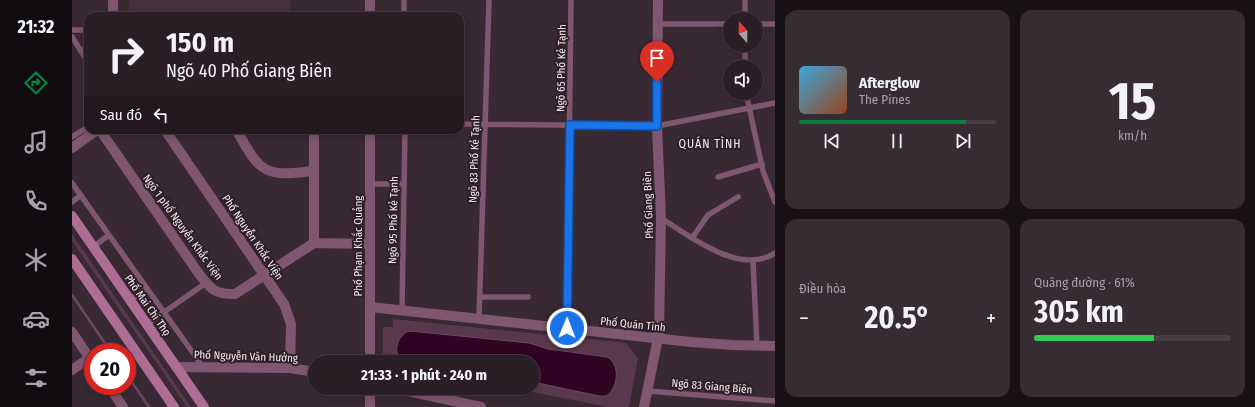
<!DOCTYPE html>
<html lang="vi">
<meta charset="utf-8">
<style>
:root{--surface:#2b1f26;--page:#372c32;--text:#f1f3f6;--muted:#a6a2a7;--line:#473d43;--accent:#0b8043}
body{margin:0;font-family:"Fira Sans Condensed",sans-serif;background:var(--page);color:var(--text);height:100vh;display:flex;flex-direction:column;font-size:15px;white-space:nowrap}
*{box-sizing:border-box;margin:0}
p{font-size:13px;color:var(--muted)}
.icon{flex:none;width:22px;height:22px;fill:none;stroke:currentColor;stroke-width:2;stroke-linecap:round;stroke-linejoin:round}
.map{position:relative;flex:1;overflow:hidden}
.sheet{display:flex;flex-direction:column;gap:10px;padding:10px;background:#181115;width:480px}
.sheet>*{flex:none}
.top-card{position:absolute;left:12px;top:12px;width:380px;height:122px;border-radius:12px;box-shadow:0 2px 10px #0003,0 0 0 1px var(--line);background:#2b1f26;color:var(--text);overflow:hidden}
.needle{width:26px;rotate:340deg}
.tools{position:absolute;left:651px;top:12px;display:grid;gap:8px}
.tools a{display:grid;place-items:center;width:40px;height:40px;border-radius:50%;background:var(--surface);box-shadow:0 2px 10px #0003,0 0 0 1px var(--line);font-size:20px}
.speed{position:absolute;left:12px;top:343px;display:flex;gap:8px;font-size:20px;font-weight:700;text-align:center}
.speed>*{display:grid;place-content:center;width:52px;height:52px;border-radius:50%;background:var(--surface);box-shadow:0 2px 10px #0003,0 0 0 1px var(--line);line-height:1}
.speed .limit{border:6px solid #d22;background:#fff;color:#111}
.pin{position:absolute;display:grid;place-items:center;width:34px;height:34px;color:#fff;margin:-41px -17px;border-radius:50% 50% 50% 0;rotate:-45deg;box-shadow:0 0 4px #0007}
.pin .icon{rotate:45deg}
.me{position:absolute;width:44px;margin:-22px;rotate:1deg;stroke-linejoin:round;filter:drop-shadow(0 0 3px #0008)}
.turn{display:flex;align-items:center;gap:14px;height:84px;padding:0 16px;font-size:18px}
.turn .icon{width:52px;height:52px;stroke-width:2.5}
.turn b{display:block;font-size:28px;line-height:34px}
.then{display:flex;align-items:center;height:38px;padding:0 16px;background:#0003;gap:8px;font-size:15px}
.big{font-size:30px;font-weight:700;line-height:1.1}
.sheet .card{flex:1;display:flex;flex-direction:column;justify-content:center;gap:6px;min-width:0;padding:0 14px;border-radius:12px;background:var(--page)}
.sheet .dial{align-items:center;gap:0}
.dial b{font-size:52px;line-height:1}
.song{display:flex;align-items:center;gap:12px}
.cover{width:48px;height:48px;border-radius:6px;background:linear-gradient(135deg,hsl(200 70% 55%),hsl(20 70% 35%))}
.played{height:4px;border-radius:2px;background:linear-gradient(90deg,var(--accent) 85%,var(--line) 85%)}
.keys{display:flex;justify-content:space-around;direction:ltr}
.heat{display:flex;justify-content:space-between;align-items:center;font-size:22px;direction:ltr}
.charge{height:6px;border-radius:3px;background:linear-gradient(90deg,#34c759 61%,var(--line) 0)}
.sheet .tiles{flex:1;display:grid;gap:10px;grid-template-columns:repeat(2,1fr)}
.trip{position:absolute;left:236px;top:355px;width:232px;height:40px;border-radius:20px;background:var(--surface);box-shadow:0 2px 10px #0003,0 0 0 1px var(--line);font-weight:700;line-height:40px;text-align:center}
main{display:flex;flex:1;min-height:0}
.menu{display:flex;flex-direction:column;width:72px;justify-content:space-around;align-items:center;background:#110c0f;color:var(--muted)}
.menu .icon{width:28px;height:28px}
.menu .active{color:var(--accent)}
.menu b{font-size:18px;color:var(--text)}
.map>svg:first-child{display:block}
</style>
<main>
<nav class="menu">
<b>21:32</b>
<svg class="icon active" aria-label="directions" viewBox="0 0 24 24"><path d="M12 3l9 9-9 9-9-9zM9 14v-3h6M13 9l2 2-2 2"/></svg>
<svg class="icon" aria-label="music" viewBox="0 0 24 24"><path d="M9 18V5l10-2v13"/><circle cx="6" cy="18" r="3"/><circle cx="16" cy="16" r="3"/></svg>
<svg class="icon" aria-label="phone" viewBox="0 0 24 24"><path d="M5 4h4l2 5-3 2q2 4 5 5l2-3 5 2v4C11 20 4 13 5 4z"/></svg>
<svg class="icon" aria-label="climate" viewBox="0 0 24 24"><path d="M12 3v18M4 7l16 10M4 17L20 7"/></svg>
<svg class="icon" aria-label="car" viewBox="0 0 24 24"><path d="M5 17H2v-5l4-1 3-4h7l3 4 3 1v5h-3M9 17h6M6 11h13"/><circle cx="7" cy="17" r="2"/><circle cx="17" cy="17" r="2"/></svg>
<svg class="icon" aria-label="filters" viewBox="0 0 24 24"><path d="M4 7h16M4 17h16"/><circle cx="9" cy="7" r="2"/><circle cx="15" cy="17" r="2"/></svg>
</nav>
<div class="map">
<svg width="703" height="407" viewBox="0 0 703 407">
<rect width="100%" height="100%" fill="#392932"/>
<path fill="#46303e" d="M57,0H218L219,16H57Z"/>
<path fill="#59384d" d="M0,234L119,407H115L0,241Z
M321,319L554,343L566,358L557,407H536L440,388H461V362H311V327H321Z"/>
<path fill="#300423" stroke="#6b4961" d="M338,331L457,343L476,349L535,357C549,364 546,389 534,396H527L461,382V362L332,361C319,355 325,334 338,331Z"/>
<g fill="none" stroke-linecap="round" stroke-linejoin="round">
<path stroke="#6b4961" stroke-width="2.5" d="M0,295L39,352
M55,375L77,407"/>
<path stroke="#805770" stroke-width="5.5" d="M332,0V16
M673,0V19
M586,24H658
M684,24H703
M0,30H16
M0,37L16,62
M673,45V67
M9,51L16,47
M674,93L691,171L703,202
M388,124L585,126L703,103
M0,137L16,127
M646,177L690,164
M0,183L131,367
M298,184H331
M0,202L9,195
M589,218C619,237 668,276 703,253
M620,238L636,215L666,197
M21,247L37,235
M681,261L685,346
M408,297H456
M58,300L75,288
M330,310L333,130
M407,319L417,0
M75,324L134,283
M495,328L499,0
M576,391L703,401"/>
<path stroke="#805770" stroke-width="10" d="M41,16V0
M28,130L127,274C140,290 142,294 163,294L242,243
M93,130L212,304L219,324L218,368
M164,130C172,142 180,161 192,168C205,177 227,172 242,171
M242,130V243L298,244
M0,148L25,130
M298,307L619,342L660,345L703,346
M0,332L21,363
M104,367L218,368L243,372
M0,370L17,358
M37,386L51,407
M322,388L409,407"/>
<path stroke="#805770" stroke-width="10" d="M298,16V0
M298,362V130
M298,407V388
M572,407L587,333L589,218L585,126L586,0"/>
<path stroke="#ad6d95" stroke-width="10" d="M0,216L132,407
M0,259L102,407"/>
</g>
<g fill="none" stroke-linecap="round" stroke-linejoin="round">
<defs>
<path id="route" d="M495,328L498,125L585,126V82"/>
</defs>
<use href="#route" stroke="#114b97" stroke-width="10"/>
<use href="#route" stroke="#1a73e8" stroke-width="7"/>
</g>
<g text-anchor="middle" stroke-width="4" stroke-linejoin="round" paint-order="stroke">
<g font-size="11" fill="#f6ebf1" stroke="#2e1f28">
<text transform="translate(489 68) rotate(-89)" y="4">Ngõ 65 Phố Kẻ Tạnh</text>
<text transform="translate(402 159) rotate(-88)" y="4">Ngõ 83 Phố Kẻ Tạnh</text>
<text transform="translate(576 205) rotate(-92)" y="4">Phố Giang Biên</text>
<text transform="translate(321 220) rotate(-89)" y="4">Ngõ 95 Phố Kẻ Tạnh</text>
<text transform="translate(111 227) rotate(54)" y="4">Ngõ 1 phố Nguyễn Khắc Viện</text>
<text transform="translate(181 237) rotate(56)" y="4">Phố Nguyễn Khắc Viện</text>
<text transform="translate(286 246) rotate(-90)" y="4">Phố Phạm Khắc Quảng</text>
<text transform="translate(76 305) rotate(55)" y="4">Phố Mai Chí Thọ</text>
<text transform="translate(561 324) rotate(6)" y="4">Phố Quán Tình</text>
<text transform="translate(174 356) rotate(2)" y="4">Phố Nguyễn Văn Hưởng</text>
<text transform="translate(640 386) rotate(5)" y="4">Ngõ 83 Giang Biên</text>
</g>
<g font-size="12" letter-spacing="1" fill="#f6ebf1" stroke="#2e1f28">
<text x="638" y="148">QUÁN TÌNH</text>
</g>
</g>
</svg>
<div class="tools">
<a><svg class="needle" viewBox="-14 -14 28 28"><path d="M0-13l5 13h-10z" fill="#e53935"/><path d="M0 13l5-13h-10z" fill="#a6a2a7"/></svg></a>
<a><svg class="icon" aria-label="sound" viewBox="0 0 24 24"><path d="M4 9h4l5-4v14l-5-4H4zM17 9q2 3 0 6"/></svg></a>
</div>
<div class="speed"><div class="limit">20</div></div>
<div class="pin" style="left:585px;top:82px;background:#d93025"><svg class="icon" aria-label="arrive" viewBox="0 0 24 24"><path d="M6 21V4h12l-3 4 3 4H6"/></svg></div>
<svg class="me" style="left:495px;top:328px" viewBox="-20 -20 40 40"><circle r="17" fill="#1a73e8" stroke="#fff" stroke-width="3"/><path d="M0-11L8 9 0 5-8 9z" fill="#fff"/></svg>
<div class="trip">21:33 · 1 phút · 240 m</div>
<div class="top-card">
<div class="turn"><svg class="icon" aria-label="right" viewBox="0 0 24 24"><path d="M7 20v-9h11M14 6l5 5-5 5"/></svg><div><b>150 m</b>Ngõ 40 Phố Giang Biên</div></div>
<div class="then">Sau đó<svg class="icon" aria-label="left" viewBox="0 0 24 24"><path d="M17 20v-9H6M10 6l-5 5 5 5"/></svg></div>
</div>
</div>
<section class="sheet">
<div class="tiles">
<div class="card">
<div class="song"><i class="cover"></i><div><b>Afterglow</b><p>The Pines</p></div></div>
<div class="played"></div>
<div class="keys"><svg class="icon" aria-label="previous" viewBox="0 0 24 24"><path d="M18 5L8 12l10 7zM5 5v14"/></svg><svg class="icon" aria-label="pause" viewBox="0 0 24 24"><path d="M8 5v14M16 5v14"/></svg><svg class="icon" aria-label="next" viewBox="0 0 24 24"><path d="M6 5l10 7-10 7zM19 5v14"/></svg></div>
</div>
<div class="card dial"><b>15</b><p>km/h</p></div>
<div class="card"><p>Điều hòa</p>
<div class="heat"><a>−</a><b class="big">20.5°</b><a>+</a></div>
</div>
<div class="card"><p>Quãng đường · 61%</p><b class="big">305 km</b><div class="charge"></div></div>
</div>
</section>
</main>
